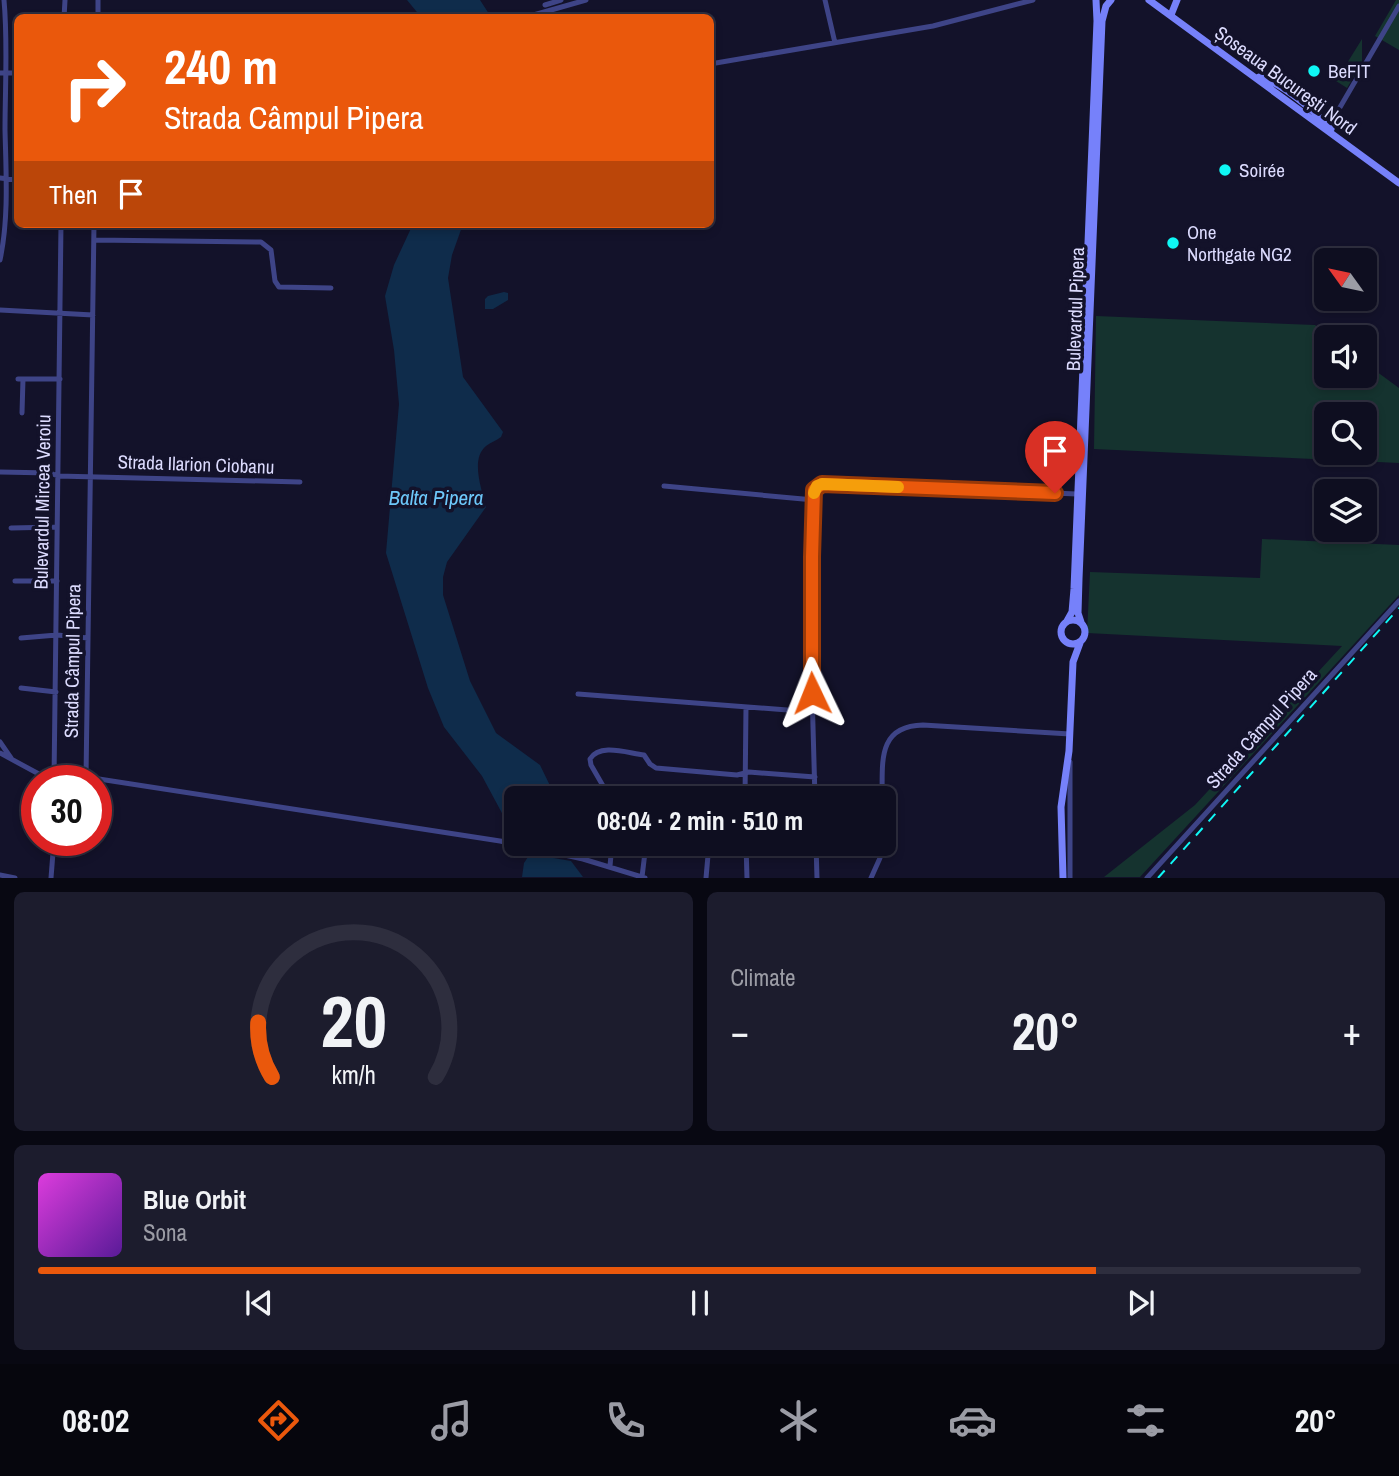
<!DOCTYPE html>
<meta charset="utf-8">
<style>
:root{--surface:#0e0e20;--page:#1c1c2d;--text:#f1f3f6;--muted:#9b9ca5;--line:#2e2e3e;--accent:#ea580c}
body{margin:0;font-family:"Archivo Narrow",sans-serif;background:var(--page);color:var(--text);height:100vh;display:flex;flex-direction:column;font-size:26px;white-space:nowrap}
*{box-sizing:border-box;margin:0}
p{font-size:23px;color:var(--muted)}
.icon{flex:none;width:38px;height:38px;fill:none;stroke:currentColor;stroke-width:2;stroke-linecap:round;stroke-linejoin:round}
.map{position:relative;height:878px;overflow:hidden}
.details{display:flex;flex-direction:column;gap:14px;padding:14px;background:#080812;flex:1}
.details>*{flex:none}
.guide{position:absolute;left:14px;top:14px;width:700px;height:214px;border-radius:10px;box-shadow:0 4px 10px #0003,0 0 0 2px var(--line);background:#ea580c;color:#fff;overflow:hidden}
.needle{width:46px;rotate:303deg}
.tools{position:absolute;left:1314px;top:248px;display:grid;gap:14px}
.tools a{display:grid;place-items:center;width:63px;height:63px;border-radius:10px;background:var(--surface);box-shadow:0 4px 10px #0003,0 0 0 2px var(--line);font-size:35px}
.speed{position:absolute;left:21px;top:765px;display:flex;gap:14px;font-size:35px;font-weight:700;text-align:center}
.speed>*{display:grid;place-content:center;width:91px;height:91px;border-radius:50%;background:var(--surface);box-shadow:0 4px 10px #0003,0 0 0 2px var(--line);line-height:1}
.speed .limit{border:10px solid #d22;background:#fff;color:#111}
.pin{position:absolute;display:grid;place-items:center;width:60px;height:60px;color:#fff;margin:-72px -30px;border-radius:50% 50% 50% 0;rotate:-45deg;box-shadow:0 0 7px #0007}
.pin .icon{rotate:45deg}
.me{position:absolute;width:77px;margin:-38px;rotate:358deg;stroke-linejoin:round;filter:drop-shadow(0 0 5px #0008)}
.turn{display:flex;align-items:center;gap:24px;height:147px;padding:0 35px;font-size:32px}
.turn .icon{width:91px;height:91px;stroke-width:2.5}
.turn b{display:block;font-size:49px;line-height:60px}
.then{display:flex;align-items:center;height:66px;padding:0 35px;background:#0003;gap:14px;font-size:26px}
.big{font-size:52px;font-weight:700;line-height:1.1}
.details .card{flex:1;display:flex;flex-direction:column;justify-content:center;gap:10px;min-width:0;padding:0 24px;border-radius:10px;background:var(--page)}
.details .dial{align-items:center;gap:0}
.dial svg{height:182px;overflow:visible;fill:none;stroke:var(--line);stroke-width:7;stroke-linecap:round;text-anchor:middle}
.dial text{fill:var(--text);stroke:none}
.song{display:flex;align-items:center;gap:21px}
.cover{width:84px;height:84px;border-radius:10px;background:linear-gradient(135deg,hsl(300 70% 55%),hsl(270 70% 35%))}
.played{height:7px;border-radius:4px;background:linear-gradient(90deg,var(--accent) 80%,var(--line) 80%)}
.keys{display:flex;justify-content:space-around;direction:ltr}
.heat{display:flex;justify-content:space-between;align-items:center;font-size:38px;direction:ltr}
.details .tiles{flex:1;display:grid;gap:14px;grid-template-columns:1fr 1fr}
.card:last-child{grid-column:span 2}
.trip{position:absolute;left:504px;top:786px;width:392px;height:70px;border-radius:10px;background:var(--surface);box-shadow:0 4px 10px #0003,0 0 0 2px var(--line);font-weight:700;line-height:70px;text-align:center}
.tab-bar{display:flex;height:112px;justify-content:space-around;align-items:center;background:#06060d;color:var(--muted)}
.tab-bar .icon{width:49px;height:49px}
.tab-bar .active{color:var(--accent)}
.tab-bar b{font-size:32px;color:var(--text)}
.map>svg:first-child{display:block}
</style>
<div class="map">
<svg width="1399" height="878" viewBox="0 0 1399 878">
<rect width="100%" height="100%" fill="#13122a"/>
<path fill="#15332f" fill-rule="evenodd" d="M1396,0H1399V50L1375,36Z
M1362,39V63L1347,88L1336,81Z
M1096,316L1315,325L1331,338H1326V376H1365V363L1399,388V463L1094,449ZM1326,415H1365V453H1326Z
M1262,539L1399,545V595L1140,877H1104L1195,805L1342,646L1087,633L1090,572L1260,578Z"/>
<path fill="#0f2c4b" d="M407,0H480L491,17H421Z
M413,224H463L452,255L448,278L463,377L503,432L501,437C496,441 491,442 486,446C470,459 482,490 486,507L447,562L443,577V595L470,681L496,733L540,765L556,798H516V839L482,776L444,727L428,688L386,553L399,404L394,350L385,296L394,265Z
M504,292L508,293V300L493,309H485V299L488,296Z
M530,854L571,861L583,877H522L524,863Z"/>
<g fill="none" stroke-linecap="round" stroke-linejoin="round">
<path stroke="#3e4487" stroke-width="5" d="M825,0L835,43
M545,5L561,0
M64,18L65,0
M98,18V0
M523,18L586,0
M710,64L933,26L1033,0
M0,73H18
M1331,131L1332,121L1399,6
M0,178L18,180
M94,240L261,242L271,250L275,281L279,287L331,288
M0,260C9,218 6,172 5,130C5,87 8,43 4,0
M0,310L93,315
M18,379H60
M22,413L23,379
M0,472L50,473L58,476L300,482
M664,486L814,500
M11,528L57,527
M15,581H57
M21,638L57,635L88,638
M21,688L56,692
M578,694L813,712
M0,742L11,758
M0,753L50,780
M1070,762V878
M86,777L500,841L583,859L645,878
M86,777L94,224
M54,780L61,224
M610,798L591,765L590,759C600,743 627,753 644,755L650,764L656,768L737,775L749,772L815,777
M745,798L746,707
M815,798L811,655L813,504C814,495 813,488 822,484L1077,494
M882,798C883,764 876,726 923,725L1070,734
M746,844L747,878
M816,844L817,878
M610,866L612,844
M0,875L15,878
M642,877L646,844
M51,878L54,840
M706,878L709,844
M871,878L880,858L882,844
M1147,878L1399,601"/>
<path stroke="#7681fa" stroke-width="7" d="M1149,0L1399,183
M1171,15L1177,0
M1259,77C1281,82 1316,112 1331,129
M1322,120L1330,118L1336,113
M1061 632a12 12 0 1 1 24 0a12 12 0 1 1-24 0Z
M1067,621L1072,612L1074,589L1097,21L1096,0
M1081,622L1078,613L1079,579L1102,21L1106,6L1111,0
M1063,878L1061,807L1069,751L1073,662L1080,643"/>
<path stroke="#0ff7f5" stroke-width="2" stroke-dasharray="10 9" stroke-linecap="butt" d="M1158,878L1399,608"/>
</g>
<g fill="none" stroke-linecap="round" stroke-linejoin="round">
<defs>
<path id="route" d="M812,693V557L814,490L822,484L1055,493"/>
</defs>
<use href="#route" stroke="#983908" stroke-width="18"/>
<use href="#route" stroke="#ea580c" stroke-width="12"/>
<path stroke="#f59e0b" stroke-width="12" d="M814,493L817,486L822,484L898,487"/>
</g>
<g fill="#0ff7f5" stroke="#13122a" stroke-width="2.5">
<circle cx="1314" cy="71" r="7"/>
<circle cx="1225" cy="170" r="7"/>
<circle cx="1173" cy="243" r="7"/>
</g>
<g text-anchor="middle" stroke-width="7" stroke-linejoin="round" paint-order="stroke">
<g font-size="19" fill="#dcdbfe" stroke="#13122a" text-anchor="start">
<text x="1328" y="78">BeFIT</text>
<text x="1239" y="177">Soirée</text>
<text x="1187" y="239">One<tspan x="1187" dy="22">Northgate NG2</tspan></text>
</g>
<g font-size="19" fill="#dcdbfe" stroke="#13122a">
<text transform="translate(1286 80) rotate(36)" y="7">Șoseaua București Nord</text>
<text transform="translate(1075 309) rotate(-88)" y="7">Bulevardul Pipera</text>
<text transform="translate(196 464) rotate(2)" y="7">Strada Ilarion Ciobanu</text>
<text transform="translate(42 502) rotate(-89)" y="7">Bulevardul Mircea Veroiu</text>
<text transform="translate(72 661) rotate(-89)" y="7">Strada Câmpul Pipera</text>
<text transform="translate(1261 728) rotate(-48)" y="7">Strada Câmpul Pipera</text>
</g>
<g font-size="21" font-style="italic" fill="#6dc8fa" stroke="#13122a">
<text x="436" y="505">Balta Pipera</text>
</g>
</g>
</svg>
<div class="tools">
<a><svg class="needle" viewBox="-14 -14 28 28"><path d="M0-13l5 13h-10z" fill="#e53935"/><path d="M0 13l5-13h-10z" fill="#9b9ca5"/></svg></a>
<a><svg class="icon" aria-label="sound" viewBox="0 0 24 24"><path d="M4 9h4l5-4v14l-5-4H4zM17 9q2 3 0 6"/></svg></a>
<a><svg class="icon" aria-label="search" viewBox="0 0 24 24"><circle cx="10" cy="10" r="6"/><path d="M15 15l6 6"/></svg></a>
<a><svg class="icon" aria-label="layers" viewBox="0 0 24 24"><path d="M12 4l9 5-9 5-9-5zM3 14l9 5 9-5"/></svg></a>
</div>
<div class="speed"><div class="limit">30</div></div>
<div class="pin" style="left:1055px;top:493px;background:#d93025"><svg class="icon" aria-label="arrive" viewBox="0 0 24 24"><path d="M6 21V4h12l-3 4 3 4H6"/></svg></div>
<svg class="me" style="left:812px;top:693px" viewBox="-20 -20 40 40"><path d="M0-17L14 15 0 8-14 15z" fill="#ea580c" stroke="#fff" stroke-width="4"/></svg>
<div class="trip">08:04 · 2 min · 510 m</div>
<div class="guide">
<div class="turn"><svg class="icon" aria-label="right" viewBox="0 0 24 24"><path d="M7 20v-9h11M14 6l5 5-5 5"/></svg><div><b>240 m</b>Strada Câmpul Pipera</div></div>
<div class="then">Then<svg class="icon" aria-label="arrive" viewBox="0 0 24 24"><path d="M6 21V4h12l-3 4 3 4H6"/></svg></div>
</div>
</div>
<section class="details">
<div class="tiles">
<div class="card dial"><svg viewBox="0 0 100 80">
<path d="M14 69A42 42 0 1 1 86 69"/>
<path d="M14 69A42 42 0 0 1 8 45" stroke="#ea580c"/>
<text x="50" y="56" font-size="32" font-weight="700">20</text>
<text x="50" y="72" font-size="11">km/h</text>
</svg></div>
<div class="card"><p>Climate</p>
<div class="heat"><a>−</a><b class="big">20°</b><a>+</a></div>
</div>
<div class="card">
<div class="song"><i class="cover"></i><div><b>Blue Orbit</b><p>Sona</p></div></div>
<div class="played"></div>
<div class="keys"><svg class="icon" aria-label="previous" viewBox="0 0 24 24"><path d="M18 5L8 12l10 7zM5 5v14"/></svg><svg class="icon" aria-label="pause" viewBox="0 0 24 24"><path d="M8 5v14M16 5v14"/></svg><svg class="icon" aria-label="next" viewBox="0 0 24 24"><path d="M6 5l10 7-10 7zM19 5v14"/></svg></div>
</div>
</div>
</section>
<nav class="tab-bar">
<b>08:02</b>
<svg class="icon active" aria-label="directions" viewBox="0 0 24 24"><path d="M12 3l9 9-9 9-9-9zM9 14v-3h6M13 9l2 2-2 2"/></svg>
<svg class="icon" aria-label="music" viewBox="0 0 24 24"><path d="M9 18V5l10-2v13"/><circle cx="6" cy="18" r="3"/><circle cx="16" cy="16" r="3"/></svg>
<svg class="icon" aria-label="phone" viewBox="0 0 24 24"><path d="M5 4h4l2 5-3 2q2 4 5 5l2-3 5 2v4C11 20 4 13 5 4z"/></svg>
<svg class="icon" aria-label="climate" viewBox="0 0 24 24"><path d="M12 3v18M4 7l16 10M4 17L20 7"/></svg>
<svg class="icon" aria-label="car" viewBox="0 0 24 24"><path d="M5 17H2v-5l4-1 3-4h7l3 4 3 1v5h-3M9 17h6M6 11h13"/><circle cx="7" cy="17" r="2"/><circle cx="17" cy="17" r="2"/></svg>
<svg class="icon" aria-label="filters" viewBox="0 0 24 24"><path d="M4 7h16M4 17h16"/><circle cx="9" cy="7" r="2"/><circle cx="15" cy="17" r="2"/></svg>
<b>20°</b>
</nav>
